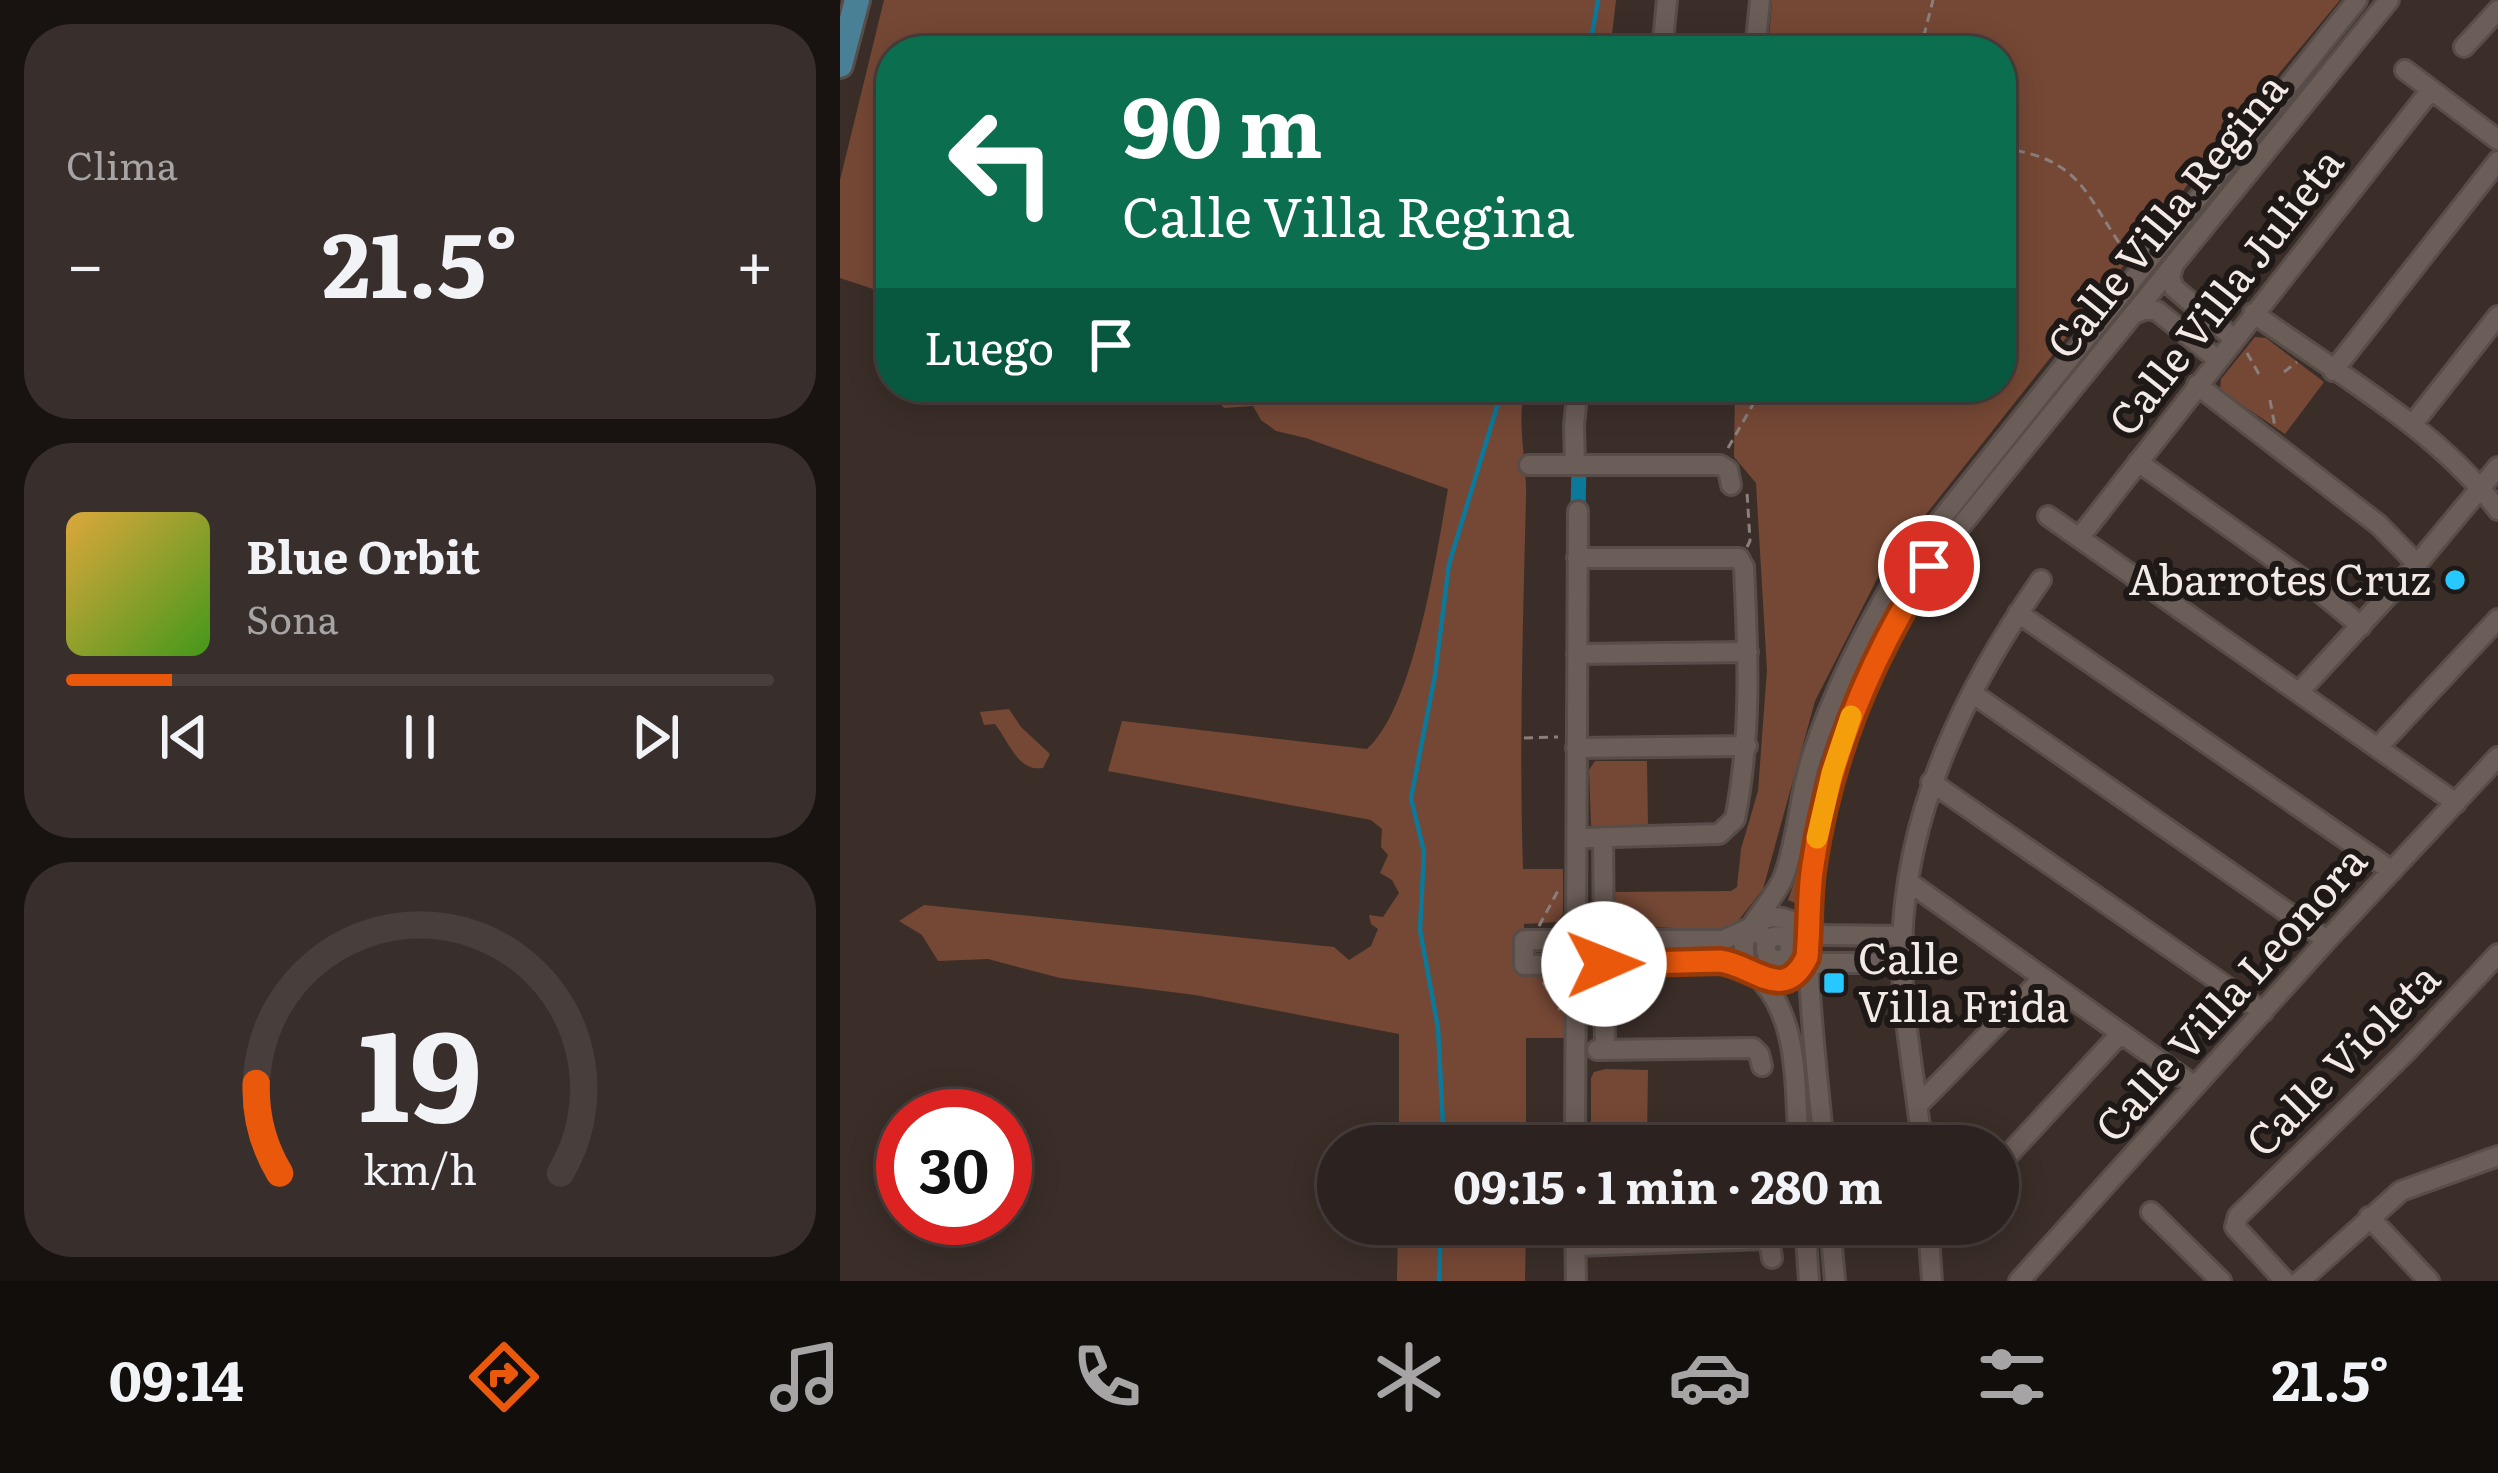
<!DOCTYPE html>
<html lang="es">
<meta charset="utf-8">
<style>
:root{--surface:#2c221f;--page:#382f2c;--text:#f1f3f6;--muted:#a6a4a4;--line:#483f3d;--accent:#ea580c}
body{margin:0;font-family:Literata,serif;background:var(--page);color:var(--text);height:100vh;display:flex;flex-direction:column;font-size:45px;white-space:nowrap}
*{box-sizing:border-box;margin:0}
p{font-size:39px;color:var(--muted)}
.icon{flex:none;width:66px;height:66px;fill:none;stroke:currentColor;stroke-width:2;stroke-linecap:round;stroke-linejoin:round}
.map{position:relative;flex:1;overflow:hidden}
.panel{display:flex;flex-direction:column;gap:24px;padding:24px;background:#181311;width:840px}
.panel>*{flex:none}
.banner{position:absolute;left:36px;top:36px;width:1140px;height:366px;border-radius:48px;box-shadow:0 6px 30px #0003,0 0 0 3px var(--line);background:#0b6e4f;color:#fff;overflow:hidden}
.speed{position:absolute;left:36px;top:1089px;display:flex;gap:24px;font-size:60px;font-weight:700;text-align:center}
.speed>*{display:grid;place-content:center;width:156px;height:156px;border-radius:50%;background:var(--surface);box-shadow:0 6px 30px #0003,0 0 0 3px var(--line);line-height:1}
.speed .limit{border:18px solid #d22;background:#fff;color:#111}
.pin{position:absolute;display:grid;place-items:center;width:102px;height:102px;color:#fff;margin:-51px;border:6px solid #fff;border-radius:50%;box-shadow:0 3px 12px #0007}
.me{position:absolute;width:132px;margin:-66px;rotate:89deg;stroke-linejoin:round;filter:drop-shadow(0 0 9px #0008)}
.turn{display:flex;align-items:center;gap:42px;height:252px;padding:0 48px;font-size:54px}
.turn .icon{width:156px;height:156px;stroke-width:2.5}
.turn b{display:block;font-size:84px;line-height:102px}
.then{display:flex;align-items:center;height:114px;padding:0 48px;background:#0003;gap:24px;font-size:45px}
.big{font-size:90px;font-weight:700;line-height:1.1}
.panel .tile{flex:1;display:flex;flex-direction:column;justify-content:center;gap:18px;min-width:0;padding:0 42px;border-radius:48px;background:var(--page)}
.panel .dial{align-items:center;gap:0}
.dial svg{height:312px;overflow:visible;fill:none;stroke:var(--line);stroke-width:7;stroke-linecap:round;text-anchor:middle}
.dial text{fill:var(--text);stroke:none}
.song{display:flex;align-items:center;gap:36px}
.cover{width:144px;height:144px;border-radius:18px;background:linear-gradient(135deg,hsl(40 70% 55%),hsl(100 70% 35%))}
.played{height:12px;border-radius:6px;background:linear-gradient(90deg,var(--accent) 15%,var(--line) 15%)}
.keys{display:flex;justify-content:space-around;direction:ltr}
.heat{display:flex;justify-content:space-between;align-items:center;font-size:66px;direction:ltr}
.trip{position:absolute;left:477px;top:1125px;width:702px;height:120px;border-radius:60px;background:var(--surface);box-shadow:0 6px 30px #0003,0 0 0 3px var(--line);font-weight:700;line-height:120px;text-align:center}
.tab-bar{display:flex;height:192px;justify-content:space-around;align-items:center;background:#120e0c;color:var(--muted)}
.tab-bar .icon{width:84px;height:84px}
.tab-bar .active{color:var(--accent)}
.tab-bar b{font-size:54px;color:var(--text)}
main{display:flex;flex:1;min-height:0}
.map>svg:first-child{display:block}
</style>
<main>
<section class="panel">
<div class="tile"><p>Clima</p>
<div class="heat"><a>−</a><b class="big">21.5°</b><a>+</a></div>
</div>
<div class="tile">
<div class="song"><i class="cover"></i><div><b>Blue Orbit</b><p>Sona</p></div></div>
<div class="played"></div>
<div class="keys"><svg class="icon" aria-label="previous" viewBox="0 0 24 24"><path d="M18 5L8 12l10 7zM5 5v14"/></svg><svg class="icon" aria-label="pause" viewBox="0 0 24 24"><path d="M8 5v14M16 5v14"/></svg><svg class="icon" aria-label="next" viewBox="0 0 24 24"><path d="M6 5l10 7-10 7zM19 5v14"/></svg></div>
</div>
<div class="tile dial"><svg viewBox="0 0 100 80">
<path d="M14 69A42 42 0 1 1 86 69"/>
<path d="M14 69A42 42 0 0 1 8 46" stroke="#ea580c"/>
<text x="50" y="56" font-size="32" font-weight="700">19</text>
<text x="50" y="72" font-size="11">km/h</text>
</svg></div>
</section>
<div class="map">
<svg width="1658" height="1281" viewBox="0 0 1658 1281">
<rect width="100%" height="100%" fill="#3b2e29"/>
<path fill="#754835" d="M44,0H776L770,51H51V295L0,278V180Z
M932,0H1500L1376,149L1041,571L975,701L923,889L895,925L885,930L783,926L775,919L774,892L891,891L897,887L901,849L918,791L927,670L916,483L894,457L895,387H1161V51H928Z
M1279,310L1087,556L1055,601L1025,656L989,748L971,821L960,905L948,900C966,853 971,802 984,754C1004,681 1042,614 1085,553Z
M1415,337L1426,338L1484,382L1445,434L1380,390L1381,379Z
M318,387H685C676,422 687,462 686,497C683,621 679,745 683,869H723V914L717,922L684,924L685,976L715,977L723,981L726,1038H686V1146H559V1034L355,995L220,978L148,959L98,961L82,935L59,921L84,905L494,947L509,960L531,946L538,929L531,924L529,915L543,917L559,893L552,880L540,873L548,855L541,847L542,829L531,820L268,771L282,721L527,749C574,708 597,552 608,489L466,438L436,431L421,420L413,406L384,408L365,388L331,391Z
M169,709L181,727L210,754L203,768C178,772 169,742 155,724L144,725L140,712Z
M755,761H807L808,828L758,829L751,825L749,770Z
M766,1069L808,1070L807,1140H761L751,1133V1078L754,1072Z
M558,1224H686L685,1281H557Z"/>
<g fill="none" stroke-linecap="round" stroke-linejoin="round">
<path stroke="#0c789a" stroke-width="4.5" d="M749,51L758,0
M604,1146L598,1028L580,930L584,852L571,798L595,675L609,564L663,387
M599,1281L601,1224"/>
<path stroke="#0c789a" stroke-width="15" d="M738,511L739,464"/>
<defs>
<path id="minor" d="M1624,47L1658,10
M822,51L827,0
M915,51L920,0
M1565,70L1658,140
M1334,264L1330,277L1334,288L1393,338
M1413,313C1497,374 1595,427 1658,510
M1293,314L1307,309L1317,311L1377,359
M1493,371L1658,161
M1357,385L1539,525L1577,564
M1572,425L1658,316
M1298,462L1475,588L1521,626
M735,464L734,425L738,387
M689,465H880L888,470L891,485
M1208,516L1616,803
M1239,538L1590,91
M1178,613L1552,871
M737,654L908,652
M1459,692L1577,564L1658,467
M1132,693L1487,940
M1538,747L1658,619
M736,748L907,746
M1091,782L1423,1012
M763,837L765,1050
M737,838L879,834L895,819C912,734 908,653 904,567L899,558H737
M1070,883L1355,1086
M917,922C956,902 987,950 955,974C933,991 901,974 904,946C905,926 936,898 944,876C958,838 959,797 971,759C993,691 1025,630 1061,569L1517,0
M961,927L983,935L1063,936
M926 948a12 12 0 1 1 24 0a12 12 0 1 1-24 0Z
M931,958L914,973C961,1015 954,1087 959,1146
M961,970L980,963H1063
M912,971L881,961L684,965V940H883L912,927L928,941
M757,1050L913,1048L919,1054L922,1066
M1078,1105L1203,978
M735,1146L738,511
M922,1146L924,1134
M984,1146C978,1082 970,1018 968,954C964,814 1014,681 1089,565L1549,0
M1082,1146C1076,1080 1060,1010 1062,944C1066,809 1125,689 1201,580
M1158,1166L1281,1033
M1311,1212L1381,1281
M1529,1217L1589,1281
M735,1224L736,1281
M965,1224L969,1281
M990,1224L995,1281
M1088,1224L1092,1281
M736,1246L923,1239L930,1246L932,1258
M1179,1281L1487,940L1658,757
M1445,1281L1395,1227L1398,1216L1565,1053L1658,954
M1460,1281L1561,1191L1658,1156"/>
<path id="major" d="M0,65L17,0"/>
</defs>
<use href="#minor" stroke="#584d49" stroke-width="24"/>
<use href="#major" stroke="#584d49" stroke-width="30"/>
<path stroke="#8a7f7a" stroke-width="3" stroke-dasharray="9 6" stroke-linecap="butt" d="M931,39L959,51
M1080,51L1093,0
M1161,148C1245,159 1245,197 1289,257
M1407,353L1420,376
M1444,372L1457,362
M1430,400L1435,427
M888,448L923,387
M907,547L910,541L907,492
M684,738L718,737
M699,926L720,887
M703,982L720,1010"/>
<use href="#minor" stroke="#6b5d57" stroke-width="18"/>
<use href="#major" stroke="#4a8095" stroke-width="24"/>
</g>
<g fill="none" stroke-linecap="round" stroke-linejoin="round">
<defs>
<path id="route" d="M764,964L880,961C914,965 944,1005 967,957C970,926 968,895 973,865C989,756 1030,658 1089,566"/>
</defs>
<use href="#route" stroke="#983908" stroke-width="30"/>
<use href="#route" stroke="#ea580c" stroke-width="21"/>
<path stroke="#f59e0b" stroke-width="21" d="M977,838L992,773L1011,716"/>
</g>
<g fill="#27c8ff" stroke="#1e1816" stroke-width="4.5">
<circle cx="1615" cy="580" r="12"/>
<rect x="982" y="971" width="24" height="24" rx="6"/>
</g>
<g text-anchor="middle" stroke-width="12" stroke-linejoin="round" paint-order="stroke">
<g font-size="42" fill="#f3eae6" stroke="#1e1816">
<text transform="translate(1327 216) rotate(-51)" y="15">Calle Villa Regina</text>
<text transform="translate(1386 292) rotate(-52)" y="15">Calle Villa Julieta</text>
<text transform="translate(1391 994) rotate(-48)" y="15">Calle Villa Leonora</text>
<text transform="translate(1503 1060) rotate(-45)" y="15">Calle Violeta</text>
</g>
<g font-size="42" fill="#f3eae6" stroke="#1e1816" text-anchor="end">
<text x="1591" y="595">Abarrotes Cruz</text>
<text x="1018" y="974" text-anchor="start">Calle<tspan x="1018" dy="48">Villa Frida</tspan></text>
</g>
</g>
</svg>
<div class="speed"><div class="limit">30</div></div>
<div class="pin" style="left:1089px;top:566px;background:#d93025"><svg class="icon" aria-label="arrive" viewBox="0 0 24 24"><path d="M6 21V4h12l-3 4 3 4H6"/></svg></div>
<svg class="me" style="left:764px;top:964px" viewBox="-20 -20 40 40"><circle r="19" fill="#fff"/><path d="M0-13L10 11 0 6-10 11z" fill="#ea580c"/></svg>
<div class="trip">09:15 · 1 min · 280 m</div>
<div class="banner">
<div class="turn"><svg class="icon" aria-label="left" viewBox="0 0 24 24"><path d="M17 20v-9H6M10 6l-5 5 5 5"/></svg><div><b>90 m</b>Calle Villa Regina</div></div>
<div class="then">Luego<svg class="icon" aria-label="arrive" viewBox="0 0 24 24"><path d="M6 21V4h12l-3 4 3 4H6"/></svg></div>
</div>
</div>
</main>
<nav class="tab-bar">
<b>09:14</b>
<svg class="icon active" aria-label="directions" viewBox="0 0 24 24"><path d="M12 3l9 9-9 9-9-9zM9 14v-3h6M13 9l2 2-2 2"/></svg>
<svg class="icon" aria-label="music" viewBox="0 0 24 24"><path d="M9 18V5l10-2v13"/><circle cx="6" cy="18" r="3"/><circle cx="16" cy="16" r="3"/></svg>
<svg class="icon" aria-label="phone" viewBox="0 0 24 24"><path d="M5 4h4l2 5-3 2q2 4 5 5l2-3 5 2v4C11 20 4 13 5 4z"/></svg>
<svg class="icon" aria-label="climate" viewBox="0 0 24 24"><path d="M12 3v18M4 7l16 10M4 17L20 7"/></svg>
<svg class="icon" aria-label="car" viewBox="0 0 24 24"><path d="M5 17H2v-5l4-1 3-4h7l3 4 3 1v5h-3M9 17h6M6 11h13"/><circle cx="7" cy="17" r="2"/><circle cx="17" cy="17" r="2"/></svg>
<svg class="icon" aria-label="filters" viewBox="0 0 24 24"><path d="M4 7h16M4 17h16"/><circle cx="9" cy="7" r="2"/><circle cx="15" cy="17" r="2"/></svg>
<b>21.5°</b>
</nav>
